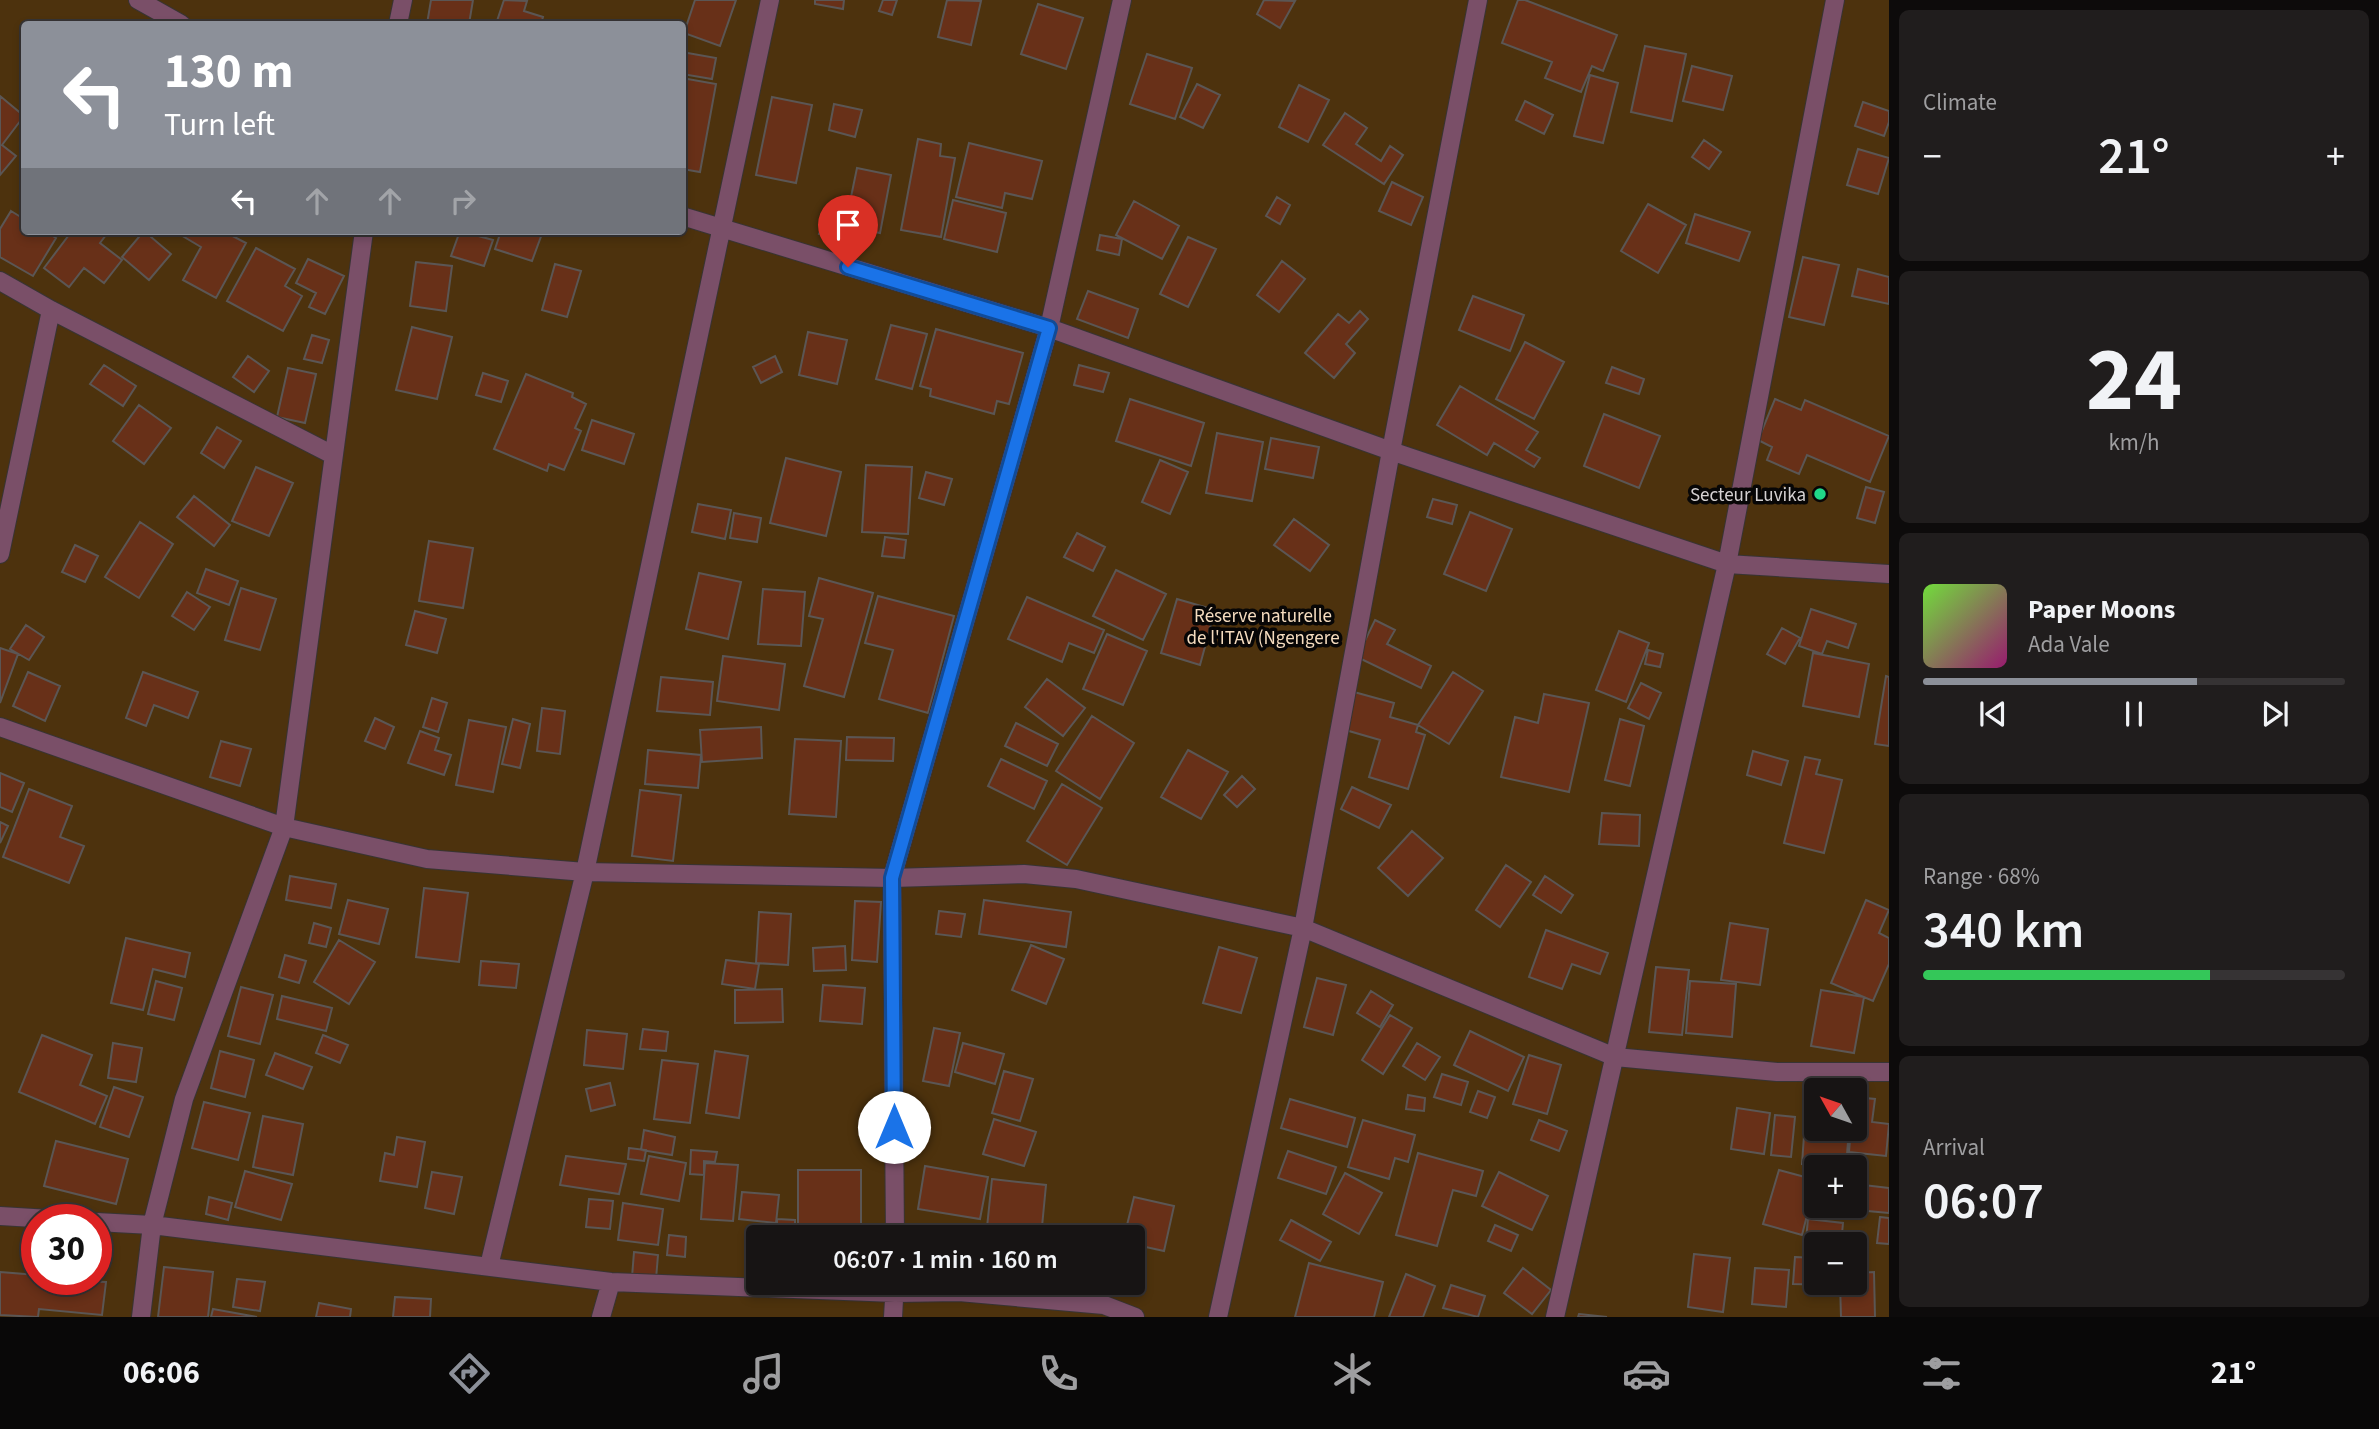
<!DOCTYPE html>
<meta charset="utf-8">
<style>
:root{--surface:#171414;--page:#201d1d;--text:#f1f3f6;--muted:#9e9ea0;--line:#363334;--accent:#8c9099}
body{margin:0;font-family:"Source Sans 3",sans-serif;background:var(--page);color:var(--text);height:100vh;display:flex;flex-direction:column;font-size:26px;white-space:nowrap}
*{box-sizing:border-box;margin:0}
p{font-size:23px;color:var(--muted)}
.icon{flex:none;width:38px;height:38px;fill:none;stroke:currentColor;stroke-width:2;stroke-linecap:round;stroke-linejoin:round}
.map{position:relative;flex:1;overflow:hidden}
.details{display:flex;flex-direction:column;gap:10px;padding:10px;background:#0d0b0b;width:490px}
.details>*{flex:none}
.hud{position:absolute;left:21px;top:21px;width:665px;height:214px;border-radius:7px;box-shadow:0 4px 10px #0003,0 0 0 2px var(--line);background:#8c9099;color:#fff;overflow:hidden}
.needle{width:46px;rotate:310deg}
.controls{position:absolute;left:1804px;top:1078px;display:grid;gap:14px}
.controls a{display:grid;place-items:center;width:63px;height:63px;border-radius:7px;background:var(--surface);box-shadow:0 4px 10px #0003,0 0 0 2px var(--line);font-size:35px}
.speed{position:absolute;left:21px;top:1204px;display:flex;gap:14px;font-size:35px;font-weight:700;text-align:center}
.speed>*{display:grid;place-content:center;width:91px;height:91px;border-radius:50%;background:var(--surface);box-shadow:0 4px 10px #0003,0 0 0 2px var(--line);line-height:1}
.speed .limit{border:10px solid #d22;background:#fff;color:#111}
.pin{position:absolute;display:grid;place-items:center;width:60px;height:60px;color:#fff;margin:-72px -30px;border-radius:50% 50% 50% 0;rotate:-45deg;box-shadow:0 0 7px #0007}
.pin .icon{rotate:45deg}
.me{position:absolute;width:77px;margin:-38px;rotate:0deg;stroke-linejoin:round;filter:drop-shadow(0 0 5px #0008)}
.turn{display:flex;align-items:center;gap:24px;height:147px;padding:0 28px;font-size:32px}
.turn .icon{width:91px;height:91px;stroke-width:2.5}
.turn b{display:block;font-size:49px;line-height:60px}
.lanes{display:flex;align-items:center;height:66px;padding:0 28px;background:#0003;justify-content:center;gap:35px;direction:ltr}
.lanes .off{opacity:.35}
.big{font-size:52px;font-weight:600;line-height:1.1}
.details .tile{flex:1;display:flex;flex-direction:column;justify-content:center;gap:10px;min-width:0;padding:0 24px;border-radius:10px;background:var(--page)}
.details .dial{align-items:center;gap:0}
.dial b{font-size:91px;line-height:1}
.song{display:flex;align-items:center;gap:21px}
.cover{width:84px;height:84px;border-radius:10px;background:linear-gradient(135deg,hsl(100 70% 55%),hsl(320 70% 35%))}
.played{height:7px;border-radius:4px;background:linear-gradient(90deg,var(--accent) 65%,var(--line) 65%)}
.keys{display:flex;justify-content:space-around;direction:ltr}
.heat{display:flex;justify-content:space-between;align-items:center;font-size:38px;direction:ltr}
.charge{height:10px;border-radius:5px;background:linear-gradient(90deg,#34c759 68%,var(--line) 0)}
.trip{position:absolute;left:746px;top:1225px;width:399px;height:70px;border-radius:7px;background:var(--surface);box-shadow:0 4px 10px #0003,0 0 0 2px var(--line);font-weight:600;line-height:70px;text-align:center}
.tabs{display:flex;height:112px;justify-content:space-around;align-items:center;background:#090808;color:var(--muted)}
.tabs .icon{width:49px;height:49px}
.tabs .on{color:var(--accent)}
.tabs b{font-size:32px;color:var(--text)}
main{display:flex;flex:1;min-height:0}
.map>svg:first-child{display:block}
</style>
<main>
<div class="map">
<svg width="1889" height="1317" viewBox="0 0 1889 1317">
<rect width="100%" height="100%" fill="#1f1a1a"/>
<path fill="#4d320d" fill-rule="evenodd" d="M0,0H1889V1317H0ZM24,24H682V231H24ZM1816,1090H1855V1129H1816ZM1816,1167H1855V1206H1816ZM37,1220H96V1279H37ZM758,1237H1132V1283H758ZM1816,1244H1855V1283H1816Z"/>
<path fill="#683018" stroke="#5b5654" stroke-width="2" d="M431,0H473L469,24H427Z
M504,0L527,1L524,11L543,17L541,24H496Z
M695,0H736L720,46L684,33Z
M815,0H844L843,9L815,4Z
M883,0H897L892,15L879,11Z
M947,0L981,1L971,45L938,37Z
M1264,0L1295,1L1280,28L1257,14Z
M1518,0H1525L1617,35L1603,71L1592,66L1581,92L1545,78L1552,62L1502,43Z
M1038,4L1083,18L1066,69L1021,54Z
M1645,46L1686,54L1672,121L1631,112Z
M682,52L716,58L712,79L682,74Z
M1147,54L1192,68L1175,119L1130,104Z
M1692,66L1732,76L1723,110L1683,101Z
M1590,75L1618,83L1603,143L1574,136Z
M682,78L716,84L700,172L682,169Z
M1197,84L1220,95L1203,128L1180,117Z
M1299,85L1329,100L1308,142L1279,127Z
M0,96L24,116L2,145L16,156L0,175Z
M772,97L812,105L796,183L756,175Z
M1525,101L1553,115L1544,134L1516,120Z
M1863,102L1889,111V122L1884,136L1855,126Z
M834,104L862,110L855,137L829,130Z
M1345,113L1367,128L1356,144L1381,161L1390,146L1403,155L1384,184L1323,145Z
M918,139L941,144L940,156L955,158L941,237L901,230Z
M1704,140L1721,152L1709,169L1692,157Z
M969,143L1042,161L1032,199L1005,193L1002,208L956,197Z
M1858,149L1889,158L1878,194L1847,185Z
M857,168L891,175L880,233L845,226Z
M1392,182L1423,197L1411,225L1379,211Z
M1277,197L1290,205L1280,224L1266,216Z
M953,200L1006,213L997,252L944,239Z
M1134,201L1179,226L1162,259L1116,235Z
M1648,204L1686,225L1658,273L1621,251Z
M11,211L24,219V231H44L56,238L33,276L0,257V229Z
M827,213L844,219L835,241L819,234Z
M1695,214L1750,232L1739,261L1686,243Z
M72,231H109L100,243L122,260L104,283L84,268L69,287L44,268Z
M144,231L171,254L149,280L122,257Z
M183,231H223L246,243L216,298L183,280L201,247L181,235Z
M460,231L493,240L484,266L451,256Z
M501,231H543L532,261L495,249Z
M1100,235L1122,239L1119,255L1097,250Z
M1188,237L1216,249L1188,307L1160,294Z
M256,248L295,269L285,286L302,296L283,331L227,301Z
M1803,257L1839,265L1824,325L1789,317Z
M308,259L344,276L325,314L309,307L316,293L296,283Z
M1282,261L1305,279L1279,312L1257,295Z
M416,262L452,266L446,311L410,306Z
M555,264L581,271L567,317L542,310Z
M1858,269L1889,277V304L1852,296Z
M1088,291L1138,309L1128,338L1077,319Z
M1473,296L1524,315L1510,351L1459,330Z
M1360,311L1368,319L1346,344L1355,353L1334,378L1305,353L1338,314L1349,323Z
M891,325L927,334L912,389L876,379Z
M412,327L452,337L437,399L396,390Z
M936,329L1023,353L1009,404L997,401L994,414L930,396L931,389L920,386Z
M808,332L847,340L837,384L799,375Z
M312,335L329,340L322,363L304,359Z
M1525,342L1564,362L1534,419L1496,399Z
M248,356L269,371L254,392L233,377Z
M775,356L782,372L761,383L753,367Z
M104,365L136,386L123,406L90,384Z
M1079,365L1109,373L1103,392L1074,385Z
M1612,367L1644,379L1639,394L1606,383Z
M288,368L316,374L305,423L277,417Z
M483,373L508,381L501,402L476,395Z
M526,374L573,393L572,397L586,404L575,428L581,431L564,470L549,464L547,471L494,449Z
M1460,386L1538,432L1526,450L1540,458L1534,467L1494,443L1487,455L1437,425Z
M1130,399L1204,423L1191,466L1116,441Z
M1775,399L1801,410L1805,400L1889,436L1870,482L1807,455L1799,474L1767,460L1772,447L1758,440Z
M139,405L171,428L144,464L113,441Z
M1604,414L1660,436L1639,488L1584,466Z
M592,420L634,434L624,464L582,450Z
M217,427L241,441L224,468L201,453Z
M1217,433L1263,442L1252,501L1206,493Z
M1271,438L1319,447L1313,478L1265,469Z
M786,458L841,472L826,536L770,523Z
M1160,460L1188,472L1170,514L1142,502Z
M866,465L912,467L908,534L862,532Z
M256,467L293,483L269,536L232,521Z
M926,472L952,479L944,505L919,498Z
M1866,487L1884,492L1875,523L1857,518Z
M194,496L230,525L214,546L177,517Z
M1433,499L1457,505L1452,524L1427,517Z
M698,504L731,510L725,539L692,532Z
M1470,512L1512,529L1486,591L1444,574Z
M734,513L761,518L757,542L730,538Z
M1294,519L1329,545L1310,571L1274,545Z
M140,522L173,544L139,598L105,577Z
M1077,533L1105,547L1093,571L1064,557Z
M885,537L906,540L904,558L882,556Z
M429,541L473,548L463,608L419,601Z
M75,545L98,556L85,582L62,572Z
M206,569L238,581L229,605L197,593Z
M1116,570L1166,594L1143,640L1093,616Z
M699,573L741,582L728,639L686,629Z
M819,578L873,593L844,697L804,686L823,619L809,616Z
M241,588L276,599L260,650L225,640Z
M763,589L805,592L801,646L758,644Z
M187,592L210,607L194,630L172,616Z
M878,596L954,616L928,713L879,699L893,650L865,643Z
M1027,597L1104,630L1094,653L1069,643L1062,662L1008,639Z
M1177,599L1215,610L1200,665L1161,653Z
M1811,609L1856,624L1848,648L1827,641L1822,654L1799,646Z
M415,611L446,619L437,653L406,645Z
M1375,620L1395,630L1387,644L1431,666L1421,688L1357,657Z
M26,625L44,637L29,660L10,649Z
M1782,628L1800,638L1785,664L1767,654Z
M1619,631L1649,643L1626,702L1596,690Z
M1107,634L1147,651L1123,705L1083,689Z
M0,648L18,654L0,703Z
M1648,650L1663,654L1660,667L1645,664Z
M1813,653L1869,664L1859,717L1803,706Z
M723,656L785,664L779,710L717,701Z
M28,672L60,686L45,721L13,706Z
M143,672L198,692L188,718L154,705L146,726L126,718Z
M1453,672L1483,691L1449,744L1418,725Z
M1886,676L1889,677V746L1875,744Z
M661,677L713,682L710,715L657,711Z
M1047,679L1085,708L1063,736L1025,707Z
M1641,683L1661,693L1649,719L1628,708Z
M1354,692L1394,703L1390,717L1418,725L1416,732L1425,735L1408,789L1369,777L1380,740L1342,729Z
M1544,694L1589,703L1569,792L1501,777L1515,717L1538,723Z
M432,698L447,703L438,732L423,727Z
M542,708L565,711L560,754L537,751Z
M1092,716L1134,743L1100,799L1056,771Z
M375,718L394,727L385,749L365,741Z
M513,719L530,724L520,768L502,764Z
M1620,719L1644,726L1630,786L1605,780Z
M469,720L506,727L493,792L456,785Z
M1016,723L1058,744L1047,766L1005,746Z
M761,727L762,758L702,762L700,730Z
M420,731L439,738L435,750L451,755L444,775L408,763Z
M847,737L894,738L893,761L846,760Z
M795,739L841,741L836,817L789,814Z
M221,741L251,749L240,786L210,777Z
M648,750L701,755L698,788L645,784Z
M1188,750L1228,772L1201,819L1161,797Z
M1753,751L1788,761L1781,785L1747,775Z
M1805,757L1820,760L1816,774L1842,780L1824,853L1784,843Z
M1001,759L1047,781L1034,809L988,786Z
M0,773L24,783L12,812L0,807Z
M1242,776L1255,789L1237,807L1224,795Z
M1062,784L1102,808L1067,865L1027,841Z
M1352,787L1391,805L1379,828L1341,809Z
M29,789L72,806L60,837L84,846L69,883L3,857Z
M640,790L681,795L673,861L632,856Z
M1602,813L1640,815L1639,846L1599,844Z
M0,822L8,826L0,843Z
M1412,831L1443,858L1408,896L1378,868Z
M1506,865L1531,882L1500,927L1476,910Z
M290,876L336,884L331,908L286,900Z
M1545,876L1573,895L1561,913L1533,895Z
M424,888L468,893L459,962L416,957Z
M348,900L388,909L379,944L339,934Z
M984,900L1071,912L1066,947L979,934Z
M1866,900L1889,910L1879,933L1889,938V964L1873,1001L1831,983Z
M855,901L881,902L877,962L852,960Z
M939,911L965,914L961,937L936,934Z
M759,912L791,914L788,965L756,963Z
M314,923L331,928L326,947L309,943Z
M1730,923L1768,929L1760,985L1721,980Z
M1546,930L1608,953L1600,974L1572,964L1562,989L1529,977Z
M126,938L190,953L185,977L153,969L143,1010L111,1003Z
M339,940L375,962L349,1004L314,982Z
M1031,945L1064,959L1046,1004L1012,990Z
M845,946L846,970L814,971L813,948Z
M1219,947L1257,958L1241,1013L1203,1003Z
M285,955L306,961L299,983L279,977Z
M726,960L759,964L755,989L722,984Z
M481,961L519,964L516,988L479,985Z
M1656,967L1689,970L1682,1035L1649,1032Z
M1317,978L1346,985L1333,1035L1304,1027Z
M156,981L182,988L174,1020L148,1014Z
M1690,981L1736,984L1732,1037L1686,1033Z
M823,985L865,988L862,1024L820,1021Z
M241,987L273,995L260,1044L228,1036Z
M782,989L783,1022L735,1023V990Z
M1821,990L1864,997L1854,1053L1811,1046Z
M1371,991L1393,1005L1380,1027L1357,1013Z
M282,996L332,1008L326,1031L277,1019Z
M1390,1015L1412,1028L1383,1074L1362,1060Z
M934,1028L960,1033L949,1086L923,1081Z
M643,1029L668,1032L666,1051L640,1049Z
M587,1030L627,1034L623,1069L584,1065Z
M1470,1031L1524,1057L1508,1091L1454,1065Z
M42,1035L92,1055L80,1085L107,1096L95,1124L19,1092Z
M323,1035L348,1045L340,1063L316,1053Z
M113,1043L142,1048L136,1082L108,1078Z
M963,1043L1004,1054L995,1084L955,1072Z
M1417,1043L1440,1057L1425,1080L1403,1066Z
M220,1051L254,1060L245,1097L211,1088Z
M715,1051L748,1056L739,1118L706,1113Z
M275,1053L312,1067L303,1089L266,1075Z
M1529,1055L1561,1065L1547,1114L1513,1104Z
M662,1060L698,1064L690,1123L654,1119Z
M1004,1071L1033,1079L1020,1121L992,1113Z
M1442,1074L1468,1082L1461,1105L1434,1097Z
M610,1083L615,1105L591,1111L586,1089Z
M114,1087L143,1097L129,1137L100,1127Z
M1478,1091L1495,1097L1487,1118L1470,1112Z
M1807,1093H1816V1129H1849L1846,1167L1802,1164Z
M1408,1095L1425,1098L1424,1111L1406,1109Z
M1855,1097L1875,1099L1872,1122L1889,1124L1886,1156L1849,1152L1851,1129H1855Z
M1290,1099L1355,1118L1347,1147L1281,1128Z
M204,1102L250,1113L238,1160L192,1148Z
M1737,1108L1770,1113L1764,1154L1731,1149Z
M1775,1115L1795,1117L1791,1157L1771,1155Z
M263,1116L303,1124L293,1175L253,1167Z
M994,1119L1036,1132L1024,1166L983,1154Z
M1363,1120L1415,1135L1408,1162L1395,1158L1389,1179L1348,1167Z
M1539,1120L1567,1131L1559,1151L1531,1140Z
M644,1130L675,1137L672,1155L641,1150Z
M397,1137L425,1142L417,1187L380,1181L385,1153L394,1155Z
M56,1141L128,1159L116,1204L44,1186Z
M629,1148L646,1150L644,1161L628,1159Z
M691,1150L717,1152L715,1162L704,1161V1175L690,1174Z
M1288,1151L1336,1167L1326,1194L1278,1178Z
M1418,1153L1483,1171L1476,1196L1453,1190L1437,1246L1396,1235Z
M566,1156L626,1164L619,1194L560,1185Z
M649,1156L686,1163L679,1201L641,1194Z
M705,1163L738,1165L733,1221L701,1219Z
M925,1166L988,1177L980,1219L918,1209Z
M798,1170H861V1237H798Z
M1779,1170L1816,1180L1802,1235L1763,1224Z
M245,1171L292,1184L281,1220L235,1207Z
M432,1172L462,1177L454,1214L425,1208Z
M1499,1172L1548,1196L1532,1230L1482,1206Z
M1345,1173L1382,1193L1359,1234L1323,1214Z
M992,1179L1046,1185L1041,1237H986Z
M1855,1184L1889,1188V1213L1846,1209V1206H1855Z
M742,1192L779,1195L776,1223L739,1219Z
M209,1197L232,1203L228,1220L206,1214Z
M1134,1197L1174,1206L1164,1251L1132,1244V1237H1124Z
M589,1199L613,1201L610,1229L586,1227Z
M623,1203L663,1209L658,1245L618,1240Z
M1880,1217L1889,1218V1244L1877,1243Z
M777,1219L795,1220V1237H777Z
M1808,1219L1843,1223L1841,1244H1816V1251L1805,1250Z
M1291,1220L1331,1242L1320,1261L1280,1240Z
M1495,1225L1518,1235L1511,1251L1488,1241Z
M750,1228L769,1229V1237H758V1273H747Z
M669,1235L686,1237L685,1257L667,1255Z
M634,1252L658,1255L656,1279L632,1277Z
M1694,1254L1730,1258L1723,1312L1688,1307Z
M1795,1257L1816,1258V1283H1834L1833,1285L1793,1284Z
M1309,1263L1383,1282L1374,1317H1295Z
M164,1267L213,1272L208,1317H158Z
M1523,1268L1551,1290L1532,1314L1504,1293Z
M1755,1268L1789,1270L1786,1307L1752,1304Z
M0,1272L37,1275V1279L106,1282L102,1315L39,1309L38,1317L0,1315Z
M1874,1272L1875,1317H1841L1840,1283H1855V1273Z
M1406,1274L1435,1286L1423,1317H1389Z
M237,1279L265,1282L260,1311L233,1307Z
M1451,1285L1485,1296L1478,1317L1443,1308Z
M395,1297L431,1299L430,1317H393Z
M319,1303L351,1309L350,1317H316Z
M213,1309L257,1317H211Z
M1579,1314L1607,1317H1578Z"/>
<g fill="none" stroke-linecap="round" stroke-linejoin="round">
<defs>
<path id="minor" d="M138,0L181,24
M398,24L403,0
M682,216L1049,328L1391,451L1727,564L1889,574
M0,281L51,310L333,455
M0,554L51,310
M0,727L284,827L427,859L585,872L892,878L1024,874L1076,879L1303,928L1615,1057L1777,1072H1889
M0,1216L67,1220
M96,1222L152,1225L611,1282L895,1293L959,1292L1104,1305L1135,1317
M895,1237L892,878L1049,328L1122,0
M489,1266L585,872L770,0
M141,1317L152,1225L184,1099L284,827L364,231
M601,1317L611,1282
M893,1317L895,1283
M1218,1317L1303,928L1391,451L1478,0
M1555,1317L1727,564L1835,0"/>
</defs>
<use href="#minor" stroke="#383434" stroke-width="20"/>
<use href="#minor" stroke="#7a4f68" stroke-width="18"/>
</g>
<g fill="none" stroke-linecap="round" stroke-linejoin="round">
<defs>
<path id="route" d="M848,267L1049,328L892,878L894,1127"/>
</defs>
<use href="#route" stroke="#114b97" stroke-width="18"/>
<use href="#route" stroke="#1a73e8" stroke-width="12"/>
</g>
<circle fill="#20d887" stroke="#070606" stroke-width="2.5" cx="1820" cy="494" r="7"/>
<g text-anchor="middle" stroke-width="7" stroke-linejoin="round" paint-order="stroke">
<g font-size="19" fill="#d5d1d2" stroke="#070606" text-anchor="end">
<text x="1806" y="501">Secteur Luvika</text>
</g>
<g font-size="19" fill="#f5dcbf" stroke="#070606">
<text x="1263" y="622">Réserve naturelle<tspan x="1263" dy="22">de l'ITAV (Ngengere</tspan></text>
</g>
</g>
</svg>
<div class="controls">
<a><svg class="needle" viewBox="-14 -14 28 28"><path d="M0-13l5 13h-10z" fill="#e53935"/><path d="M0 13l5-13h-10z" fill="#9e9ea0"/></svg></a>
<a>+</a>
<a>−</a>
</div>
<div class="speed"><div class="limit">30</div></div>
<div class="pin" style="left:848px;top:267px;background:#d93025"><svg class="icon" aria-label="arrive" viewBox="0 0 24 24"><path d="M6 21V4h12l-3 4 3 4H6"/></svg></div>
<svg class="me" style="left:894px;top:1127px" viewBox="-20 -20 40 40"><circle r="19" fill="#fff"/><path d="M0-13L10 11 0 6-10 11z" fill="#1a73e8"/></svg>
<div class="trip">06:07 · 1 min · 160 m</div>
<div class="hud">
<div class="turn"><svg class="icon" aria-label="left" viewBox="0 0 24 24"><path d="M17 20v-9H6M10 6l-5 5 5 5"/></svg><div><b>130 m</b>Turn left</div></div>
<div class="lanes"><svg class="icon" aria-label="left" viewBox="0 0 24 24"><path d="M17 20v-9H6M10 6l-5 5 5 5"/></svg><svg class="icon off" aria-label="ahead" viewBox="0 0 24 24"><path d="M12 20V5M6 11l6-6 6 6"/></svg><svg class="icon off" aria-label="ahead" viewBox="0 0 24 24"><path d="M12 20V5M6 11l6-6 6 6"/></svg><svg class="icon off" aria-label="right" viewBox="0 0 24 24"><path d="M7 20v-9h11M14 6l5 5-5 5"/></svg></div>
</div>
</div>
<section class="details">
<div class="tile"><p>Climate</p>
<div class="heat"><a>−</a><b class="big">21°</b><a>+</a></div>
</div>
<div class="tile dial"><b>24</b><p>km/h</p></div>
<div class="tile">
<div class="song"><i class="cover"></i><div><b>Paper Moons</b><p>Ada Vale</p></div></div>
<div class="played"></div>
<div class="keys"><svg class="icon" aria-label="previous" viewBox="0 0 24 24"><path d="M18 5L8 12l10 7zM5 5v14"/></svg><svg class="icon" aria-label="pause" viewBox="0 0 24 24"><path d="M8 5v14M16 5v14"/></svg><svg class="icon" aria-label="next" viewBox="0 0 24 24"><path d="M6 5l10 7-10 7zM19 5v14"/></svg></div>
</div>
<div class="tile"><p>Range · 68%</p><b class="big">340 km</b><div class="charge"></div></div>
<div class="tile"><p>Arrival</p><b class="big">06:07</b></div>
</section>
</main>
<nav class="tabs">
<b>06:06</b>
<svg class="icon on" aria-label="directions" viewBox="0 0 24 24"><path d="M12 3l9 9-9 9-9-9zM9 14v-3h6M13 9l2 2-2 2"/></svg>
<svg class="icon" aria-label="music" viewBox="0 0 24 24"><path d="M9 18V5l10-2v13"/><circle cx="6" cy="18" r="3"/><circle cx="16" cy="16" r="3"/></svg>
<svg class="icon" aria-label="phone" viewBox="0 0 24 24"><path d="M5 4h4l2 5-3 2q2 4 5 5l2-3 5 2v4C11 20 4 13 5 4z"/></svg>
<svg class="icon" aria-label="climate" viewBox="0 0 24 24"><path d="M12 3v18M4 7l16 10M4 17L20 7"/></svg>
<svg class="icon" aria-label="car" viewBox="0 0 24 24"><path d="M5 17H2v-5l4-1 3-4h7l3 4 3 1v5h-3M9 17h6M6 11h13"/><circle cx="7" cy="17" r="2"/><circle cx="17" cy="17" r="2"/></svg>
<svg class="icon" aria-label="filters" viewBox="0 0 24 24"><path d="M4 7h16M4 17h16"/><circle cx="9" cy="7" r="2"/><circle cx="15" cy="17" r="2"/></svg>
<b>21°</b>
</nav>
